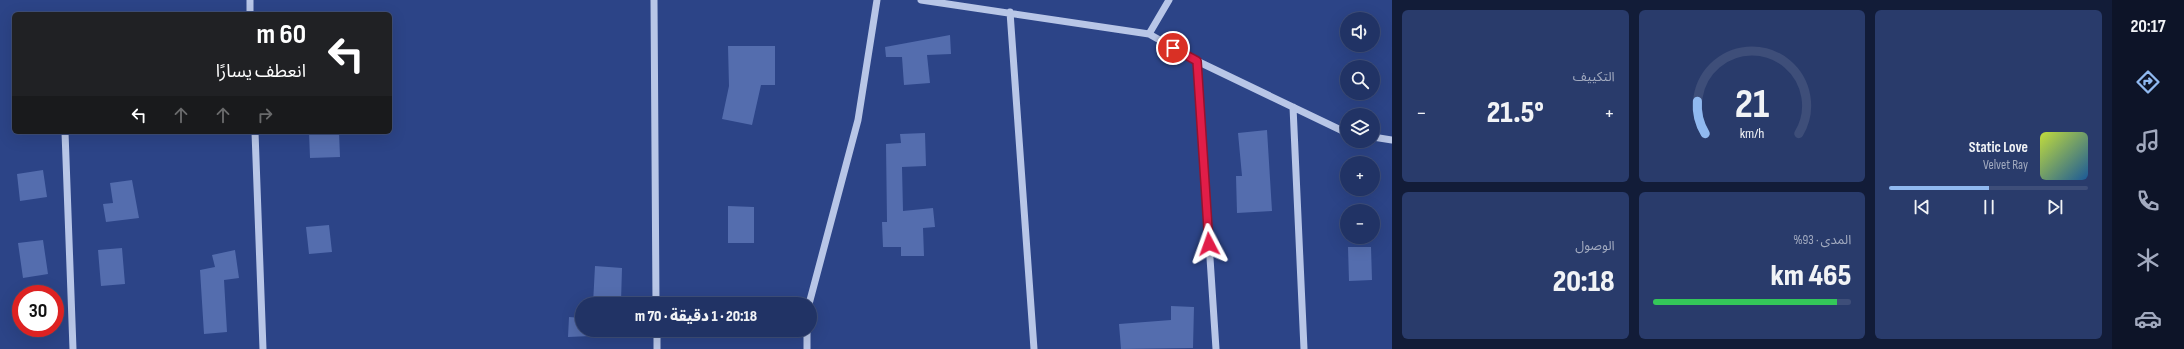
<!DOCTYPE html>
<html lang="ar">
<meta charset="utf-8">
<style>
:root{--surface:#213365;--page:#293b6b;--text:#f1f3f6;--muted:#a2aabf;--line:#3e4e79;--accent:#90b9f0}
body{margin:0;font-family:"Sofia Sans Condensed","Noto Sans Arabic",sans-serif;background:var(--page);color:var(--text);direction:rtl;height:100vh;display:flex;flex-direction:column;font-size:15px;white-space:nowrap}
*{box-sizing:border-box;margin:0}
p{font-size:13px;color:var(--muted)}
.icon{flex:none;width:22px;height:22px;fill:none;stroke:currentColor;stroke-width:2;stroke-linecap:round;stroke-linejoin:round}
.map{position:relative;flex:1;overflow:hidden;direction:ltr}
.panel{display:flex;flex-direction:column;gap:10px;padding:10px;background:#121c38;width:720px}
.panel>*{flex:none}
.hud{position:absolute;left:12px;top:12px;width:380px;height:122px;border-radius:6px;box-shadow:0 4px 16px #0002,0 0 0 1px var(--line);direction:rtl;background:#202124;color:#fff;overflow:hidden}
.controls{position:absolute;left:1340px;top:12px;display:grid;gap:8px}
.controls a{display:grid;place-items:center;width:40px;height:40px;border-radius:50%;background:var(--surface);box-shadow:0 4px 16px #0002,0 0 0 1px var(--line);font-size:20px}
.speed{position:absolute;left:12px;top:285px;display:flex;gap:8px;font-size:20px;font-weight:700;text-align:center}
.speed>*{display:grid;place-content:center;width:52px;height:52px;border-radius:50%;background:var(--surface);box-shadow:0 4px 16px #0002,0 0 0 1px var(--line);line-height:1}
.speed .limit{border:6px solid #d22;background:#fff;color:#111}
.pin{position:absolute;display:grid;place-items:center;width:34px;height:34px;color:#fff;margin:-17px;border:2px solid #fff;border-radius:50%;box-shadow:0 1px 4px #0007}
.me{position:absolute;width:44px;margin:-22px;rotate:356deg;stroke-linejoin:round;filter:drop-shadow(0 0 3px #0008)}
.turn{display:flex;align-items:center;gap:14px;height:84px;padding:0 20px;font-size:18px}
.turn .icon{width:52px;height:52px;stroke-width:2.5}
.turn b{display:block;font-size:28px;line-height:34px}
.lanes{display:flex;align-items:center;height:38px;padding:0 20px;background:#0003;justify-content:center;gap:20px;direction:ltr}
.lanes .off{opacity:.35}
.big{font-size:30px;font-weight:800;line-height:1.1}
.panel .widget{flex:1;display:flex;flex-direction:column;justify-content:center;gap:6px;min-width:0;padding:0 14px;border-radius:6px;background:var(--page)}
.panel .dial{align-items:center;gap:0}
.dial svg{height:104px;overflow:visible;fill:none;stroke:var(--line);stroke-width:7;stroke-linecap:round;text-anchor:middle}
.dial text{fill:var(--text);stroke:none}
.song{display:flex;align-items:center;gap:12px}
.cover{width:48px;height:48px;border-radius:6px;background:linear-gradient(135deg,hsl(70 70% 55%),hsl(210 70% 35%))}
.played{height:4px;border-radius:2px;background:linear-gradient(90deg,var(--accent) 50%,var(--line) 50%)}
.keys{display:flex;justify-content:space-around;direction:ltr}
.heat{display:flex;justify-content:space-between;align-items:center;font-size:22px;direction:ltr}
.charge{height:6px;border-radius:3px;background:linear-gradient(90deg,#34c759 93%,var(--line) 0)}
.panel .tiles{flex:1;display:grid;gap:10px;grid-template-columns:repeat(3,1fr)}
.widget:first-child{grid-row:span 2}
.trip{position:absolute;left:575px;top:297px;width:242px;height:40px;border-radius:20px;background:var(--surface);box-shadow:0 4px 16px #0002,0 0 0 1px var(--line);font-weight:800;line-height:40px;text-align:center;direction:rtl}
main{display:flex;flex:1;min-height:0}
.tabs{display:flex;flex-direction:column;width:72px;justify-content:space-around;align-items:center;background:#0d1428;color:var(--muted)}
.tabs .icon{width:28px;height:28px}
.tabs .on{color:var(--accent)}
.tabs b{font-size:18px;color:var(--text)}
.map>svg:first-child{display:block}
</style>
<main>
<nav class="tabs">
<b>20:17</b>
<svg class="icon on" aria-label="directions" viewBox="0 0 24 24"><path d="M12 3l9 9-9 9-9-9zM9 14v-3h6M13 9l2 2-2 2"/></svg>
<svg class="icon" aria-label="music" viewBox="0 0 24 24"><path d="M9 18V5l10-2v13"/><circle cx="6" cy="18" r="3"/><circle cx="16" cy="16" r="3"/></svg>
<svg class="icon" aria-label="phone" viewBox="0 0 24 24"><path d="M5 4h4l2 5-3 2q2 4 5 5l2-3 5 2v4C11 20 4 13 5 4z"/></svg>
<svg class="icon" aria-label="climate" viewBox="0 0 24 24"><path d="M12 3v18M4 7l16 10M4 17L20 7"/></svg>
<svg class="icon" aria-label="car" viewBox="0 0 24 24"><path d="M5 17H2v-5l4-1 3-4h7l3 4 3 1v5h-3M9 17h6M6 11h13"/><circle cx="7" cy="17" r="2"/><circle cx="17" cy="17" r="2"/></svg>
</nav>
<section class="panel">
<div class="tiles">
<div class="widget">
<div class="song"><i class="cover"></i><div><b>Static Love</b><p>Velvet Ray</p></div></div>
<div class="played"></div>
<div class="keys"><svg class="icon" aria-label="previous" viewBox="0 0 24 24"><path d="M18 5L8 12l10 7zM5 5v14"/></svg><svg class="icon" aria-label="pause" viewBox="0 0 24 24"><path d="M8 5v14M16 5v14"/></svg><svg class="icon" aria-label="next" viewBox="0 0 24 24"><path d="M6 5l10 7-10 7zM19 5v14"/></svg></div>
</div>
<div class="widget dial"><svg viewBox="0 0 100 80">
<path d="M14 69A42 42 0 1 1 86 69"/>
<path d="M14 69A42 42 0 0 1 8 44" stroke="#90b9f0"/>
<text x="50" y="56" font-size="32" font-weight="700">21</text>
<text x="50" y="72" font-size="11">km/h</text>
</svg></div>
<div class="widget"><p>التكييف</p>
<div class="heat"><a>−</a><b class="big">21.5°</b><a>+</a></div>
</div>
<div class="widget"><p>المدى · 93%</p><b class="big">465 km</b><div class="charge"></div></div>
<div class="widget"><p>الوصول</p><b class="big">20:18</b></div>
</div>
</section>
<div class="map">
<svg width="1392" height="349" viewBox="0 0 1392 349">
<rect width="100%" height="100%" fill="#2c4487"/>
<path fill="#546dae" d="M950,35L951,54L927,55L930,83L904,85L902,57H886L885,47Z
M728,46H775V85H761L752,125L722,119L729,86Z
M1267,130L1272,211L1237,213L1236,176H1242L1238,133Z
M309,132H339L340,157L310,158Z
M925,133L926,166L902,167L903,211L933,208L935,227L923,228L924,256H901V247H883L882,222H887L886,144L901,143L900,134Z
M43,170L47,197L20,201L17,174Z
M132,180L139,218L106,222L103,204L113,203L110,183Z
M728,206L754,207V243H728Z
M329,225L332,252L309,254L306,227Z
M43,240L48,274L23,278L18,243Z
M1348,247H1371L1372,280L1349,281Z
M122,248L125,284L101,286L98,250Z
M235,250L239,278L224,280L227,332L204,334L200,270L215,267L212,255Z
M595,266L622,268L621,302L593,304Z
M1171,306L1194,307L1193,348L1121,349L1119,324L1171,320Z
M569,317L582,318V330H613V335L568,337Z"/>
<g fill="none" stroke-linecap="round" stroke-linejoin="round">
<path stroke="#b8c6e7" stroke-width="7" d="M250,0V14
M654,0L656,304
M921,0L1149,34L1197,61L1347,133
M1010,12L1034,349
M1149,34L1169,0
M1197,61L1216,349
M1293,107L1304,349
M65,132L73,349
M255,132L263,349
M1373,137L1392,140
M809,304L858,120L877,0
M657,330V349
M807,330V349"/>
</g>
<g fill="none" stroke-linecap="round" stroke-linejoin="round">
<defs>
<path id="route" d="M1173,48L1197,61L1209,244"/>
</defs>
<use href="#route" stroke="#92132f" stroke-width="10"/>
<use href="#route" stroke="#e11d48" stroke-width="7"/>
</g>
</svg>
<div class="controls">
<a><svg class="icon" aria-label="sound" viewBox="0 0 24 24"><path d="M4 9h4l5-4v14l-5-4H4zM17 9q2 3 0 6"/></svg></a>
<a><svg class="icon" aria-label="search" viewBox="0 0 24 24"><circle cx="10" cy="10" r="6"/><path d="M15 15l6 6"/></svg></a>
<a><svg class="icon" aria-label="layers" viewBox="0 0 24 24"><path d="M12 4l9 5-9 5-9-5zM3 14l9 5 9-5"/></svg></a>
<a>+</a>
<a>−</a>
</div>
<div class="speed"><div class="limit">30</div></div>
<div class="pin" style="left:1173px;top:48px;background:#d93025"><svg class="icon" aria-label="arrive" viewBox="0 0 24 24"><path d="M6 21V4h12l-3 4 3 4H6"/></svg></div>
<svg class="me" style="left:1209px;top:244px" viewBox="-20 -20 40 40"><path d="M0-17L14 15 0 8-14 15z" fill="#e11d48" stroke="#fff" stroke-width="4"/></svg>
<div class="trip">20:18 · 1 دقيقة · 70 m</div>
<div class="hud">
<div class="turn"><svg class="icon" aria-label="left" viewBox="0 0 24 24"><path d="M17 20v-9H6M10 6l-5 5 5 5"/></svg><div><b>60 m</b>انعطف يسارًا</div></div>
<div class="lanes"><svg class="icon" aria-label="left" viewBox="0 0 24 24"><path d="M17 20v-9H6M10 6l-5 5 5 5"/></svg><svg class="icon off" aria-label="ahead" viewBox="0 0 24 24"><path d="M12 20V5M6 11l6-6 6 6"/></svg><svg class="icon off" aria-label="ahead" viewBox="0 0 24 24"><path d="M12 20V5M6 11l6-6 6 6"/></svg><svg class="icon off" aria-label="right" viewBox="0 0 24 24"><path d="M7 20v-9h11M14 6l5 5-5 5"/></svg></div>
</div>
</div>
</main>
